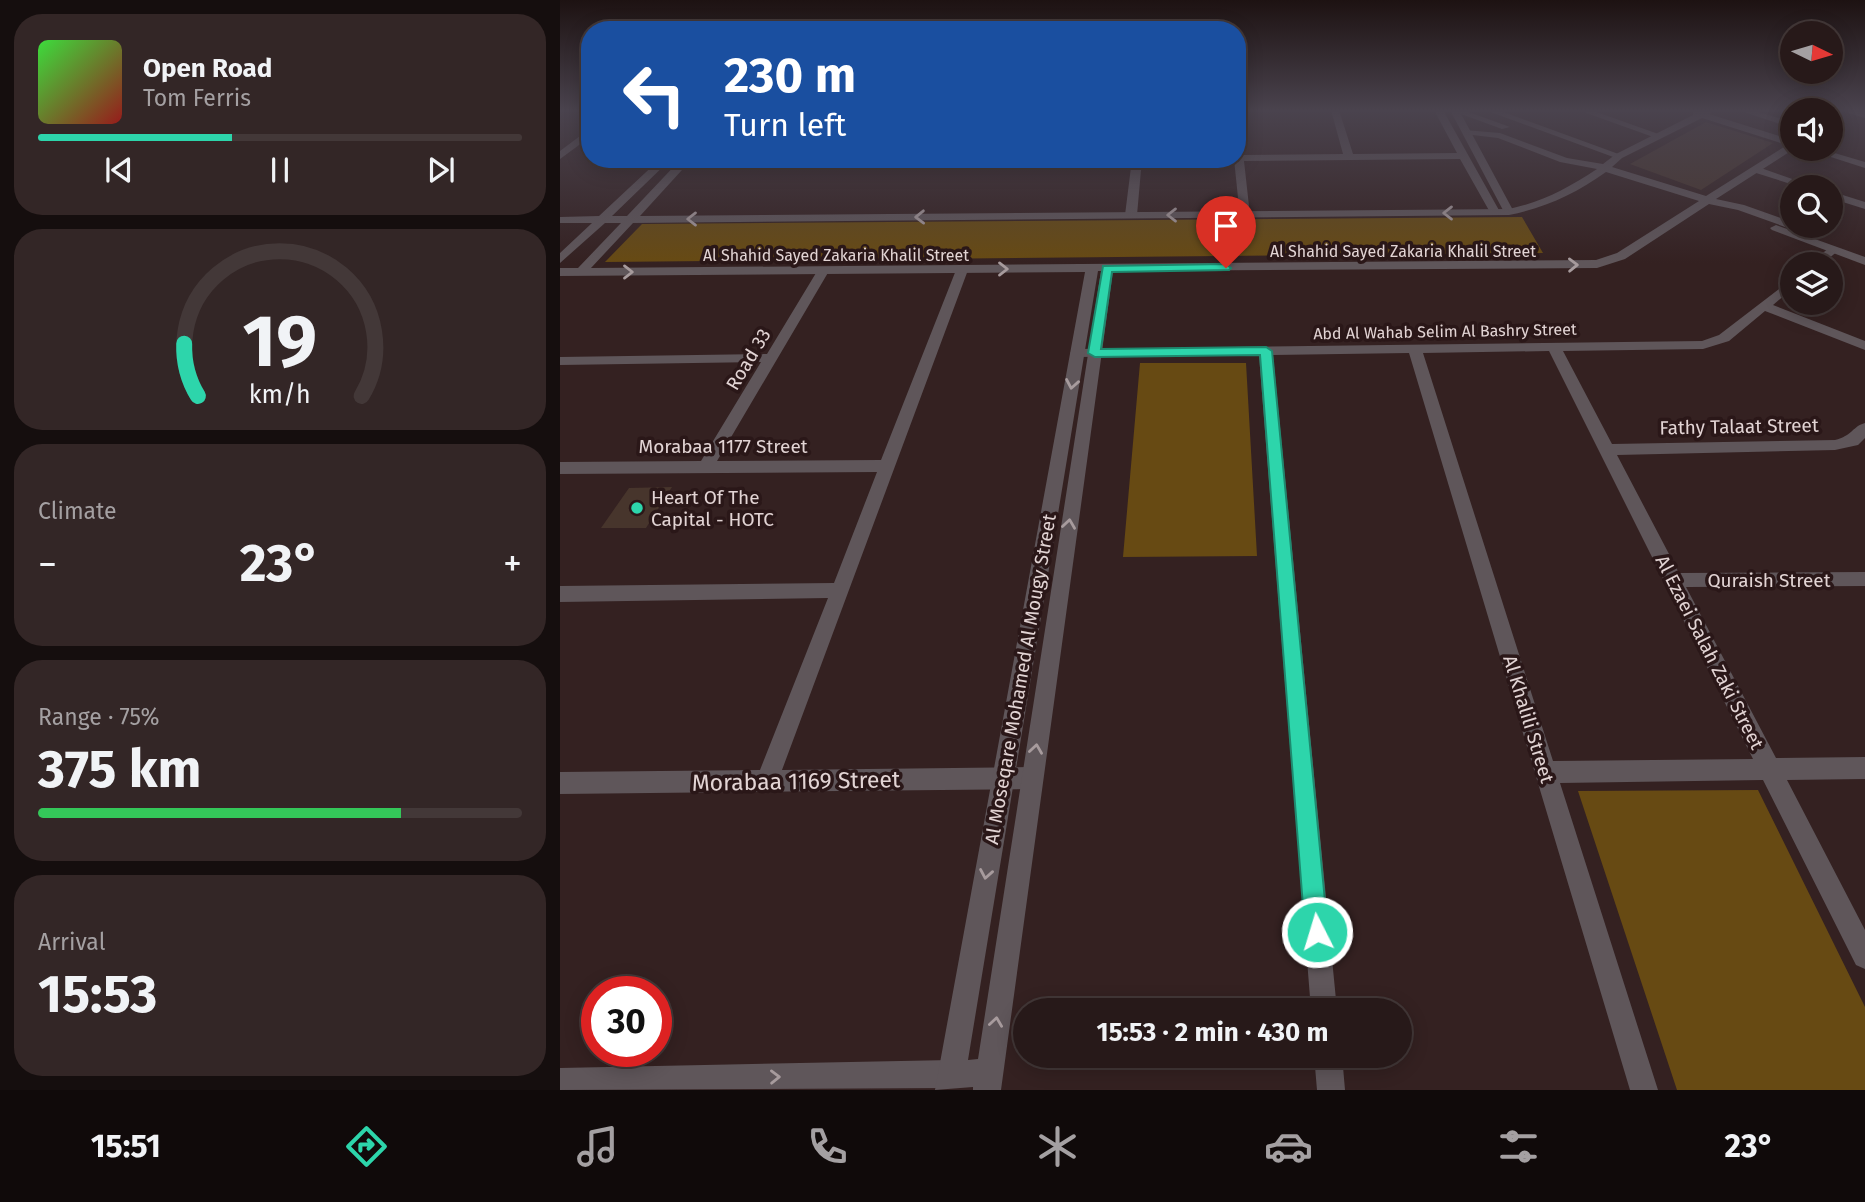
<!DOCTYPE html>
<meta charset="utf-8">
<style>
:root{--surface:#271919;--page:#332626;--text:#f1f3f6;--muted:#a4a0a2;--line:#433838;--accent:#2dd5ab}
body{margin:0;font-family:"Fira Sans",sans-serif;background:var(--page);color:var(--text);height:100vh;display:flex;flex-direction:column;font-size:26px;white-space:nowrap}
*{box-sizing:border-box;margin:0}
p{font-size:23px;color:var(--muted)}
.icon{flex:none;width:38px;height:38px;fill:none;stroke:currentColor;stroke-width:2;stroke-linecap:round;stroke-linejoin:round}
.map{position:relative;flex:1;overflow:hidden}
.details{display:flex;flex-direction:column;gap:14px;padding:14px;background:#150e0e;width:560px}
.details>*{flex:none}
.hud{position:absolute;left:21px;top:21px;width:665px;height:147px;border-radius:28px;box-shadow:0 4px 18px #0003,0 0 0 2px var(--line);background:#1a4fa0;color:#fff;overflow:hidden}
.needle{width:46px;rotate:95deg}
.fabs{position:absolute;left:1220px;top:21px;display:grid;gap:14px}
.fabs a{display:grid;place-items:center;width:63px;height:63px;border-radius:50%;background:var(--surface);box-shadow:0 4px 18px #0003,0 0 0 2px var(--line);font-size:35px}
.speed{position:absolute;left:21px;top:976px;display:flex;gap:14px;font-size:35px;font-weight:700;text-align:center}
.speed>*{display:grid;place-content:center;width:91px;height:91px;border-radius:50%;background:var(--surface);box-shadow:0 4px 18px #0003,0 0 0 2px var(--line);line-height:1}
.speed .limit{border:10px solid #d22;background:#fff;color:#111}
.pin{position:absolute;display:grid;place-items:center;width:60px;height:60px;color:#fff;margin:-72px -30px;border-radius:50% 50% 50% 0;rotate:-45deg;box-shadow:0 0 7px #0007}
.pin .icon{rotate:45deg}
.me{position:absolute;width:77px;margin:-38px;rotate:355deg;stroke-linejoin:round;filter:drop-shadow(0 0 5px #0008)}
.turn{display:flex;align-items:center;gap:24px;height:147px;padding:0 28px;font-size:32px}
.turn .icon{width:91px;height:91px;stroke-width:2.5}
.turn b{display:block;font-size:49px;line-height:60px}
.big{font-size:52px;font-weight:700;line-height:1.1}
.details .card{flex:1;display:flex;flex-direction:column;justify-content:center;gap:10px;min-width:0;padding:0 24px;border-radius:28px;background:var(--page)}
.details .dial{align-items:center;gap:0}
.dial svg{height:182px;overflow:visible;fill:none;stroke:var(--line);stroke-width:7;stroke-linecap:round;text-anchor:middle}
.dial text{fill:var(--text);stroke:none}
.song{display:flex;align-items:center;gap:21px}
.cover{width:84px;height:84px;border-radius:10px;background:linear-gradient(135deg,hsl(120 70% 55%),hsl(0 70% 35%))}
.played{height:7px;border-radius:4px;background:linear-gradient(90deg,var(--accent) 40%,var(--line) 40%)}
.keys{display:flex;justify-content:space-around;direction:ltr}
.heat{display:flex;justify-content:space-between;align-items:center;font-size:38px;direction:ltr}
.charge{height:10px;border-radius:5px;background:linear-gradient(90deg,#34c759 75%,var(--line) 0)}
.trip{position:absolute;left:453px;top:998px;width:399px;height:70px;border-radius:35px;background:var(--surface);box-shadow:0 4px 18px #0003,0 0 0 2px var(--line);font-weight:700;line-height:70px;text-align:center}
.dock{display:flex;height:112px;justify-content:space-around;align-items:center;background:#100a0a;color:var(--muted)}
.dock .icon{width:49px;height:49px}
.dock .on{color:var(--accent)}
.dock b{font-size:32px;color:var(--text)}
main{display:flex;flex:1;min-height:0}
.map>svg:first-child{display:block}
</style>
<main>
<section class="details">
<div class="card">
<div class="song"><i class="cover"></i><div><b>Open Road</b><p>Tom Ferris</p></div></div>
<div class="played"></div>
<div class="keys"><svg class="icon" aria-label="previous" viewBox="0 0 24 24"><path d="M18 5L8 12l10 7zM5 5v14"/></svg><svg class="icon" aria-label="pause" viewBox="0 0 24 24"><path d="M8 5v14M16 5v14"/></svg><svg class="icon" aria-label="next" viewBox="0 0 24 24"><path d="M6 5l10 7-10 7zM19 5v14"/></svg></div>
</div>
<div class="card dial"><svg viewBox="0 0 100 80">
<path d="M14 69A42 42 0 1 1 86 69"/>
<path d="M14 69A42 42 0 0 1 8 46" stroke="#2dd5ab"/>
<text x="50" y="56" font-size="32" font-weight="700">19</text>
<text x="50" y="72" font-size="11">km/h</text>
</svg></div>
<div class="card"><p>Climate</p>
<div class="heat"><a>−</a><b class="big">23°</b><a>+</a></div>
</div>
<div class="card"><p>Range · 75%</p><b class="big">375 km</b><div class="charge"></div></div>
<div class="card"><p>Arrival</p><b class="big">15:53</b></div>
</section>
<div class="map">
<svg width="1305" height="1090" viewBox="0 0 1305 1090">
<rect width="100%" height="100%" fill="#342121"/>
<path fill="#674a13" d="M962,217L983,253L45,262L82,224Z
M580,363H686L697,556L563,557Z
M1198,790L1305,1007V1090H1117L1018,791Z"/>
<path fill="#47352c" d="M1146,122L1213,143L1141,190L1070,164Z
M112,487L86,528H41L69,488Z"/>
<g fill="none" stroke-linecap="round" stroke-linejoin="round">
<path fill="#5f565a" fill-rule="evenodd" d="M771,110H779L793,154L897,153L874,110H883L940,212L931,214L900,159L684,161L690,215L680,217L674,159H677V130L682,133L684,155L783,154Z
M890,110H899L954,212L953,214L944,212Z
M925,110H938L1064,156L1056,158Z
M1018,110H1031L1104,136L1096,138Z
M1284,110L1305,112V118L1285,112Z
M30,122V137L0,159V151L24,133L25,125Z
M123,159H558L553,162L124,165L119,162Z
M572,159H582L577,215L571,218L565,215Z
M1193,168H1201L1255,187H1240L1193,172Z
M1270,191L1305,202V209L1270,198Z
M1269,248L1279,250L1262,264H1249Z
M402,266L408,270L222,770L471,767L479,770L482,778L479,786L471,789L0,794V772L200,770L268,598L0,602V586L274,583L317,472L0,474V462L141,461L201,362L0,365V357L207,354L259,268H267L269,271L157,461L321,460L396,270Z
M1232,279V289L1213,305L1305,341V350L1205,311L1169,341L1143,349L1003,351L1052,444L1275,440C1292,436 1293,426 1305,423V438L1298,445L1275,450L1057,455L1119,573L1305,572V586L1126,587L1216,758L1305,757V779L1227,780L1305,930V969L1296,965L1203,780L1000,783L1098,1090H1070L849,353L713,355L777,1010H751L699,355L517,357L510,353L517,349L1142,341L1159,335ZM989,351L1193,759L993,761L863,353Z
M754,1055H782L785,1090H757Z
M391,1060L401,1064L405,1074L401,1084L391,1088L0,1090V1068Z"/>
<path fill="#5f565a" fill-rule="evenodd" d="M890,110H903L950,127L942,129Z
M1154,110L1149,114L1232,140V149H1234L1156,199L1184,205L1232,222V226H1238L1236,228H1228L1178,210L1149,204L1065,259L1037,268L553,271L441,1090H413V1087L375,1090L525,272L0,276V268H18L61,223H45L0,263V253L32,223H0V217L39,216L100,159H111L52,216H67L121,159H132L80,216L949,209C985,201 1006,189 1037,169L1000,162L938,138L904,134V130L940,133L1007,158L1043,164L1056,154L1133,115V111ZM1142,118L1227,145L1146,196L1052,167L1062,158ZM1046,172L1139,201L1057,253L1036,260L31,268L73,223L949,215C987,207 1015,194 1046,172ZM538,271H541L418,1059L408,1060Z
M1178,110H1192L1232,122V128Z
M1273,110H1283L1270,119Z
M1246,149H1261L1305,162V168Z
M1216,225L1305,257V265L1212,230L1210,228Z"/>
</g>
<defs><path id="oneway-chevron" d="M-2-3.5L2.5 0L-2 3.5" fill="none" stroke-width="1.6" stroke-linecap="round" stroke-linejoin="round" transform="scale(1.75)"/></defs>
<g stroke="#a79b9d">
<use href="#oneway-chevron" transform="translate(888 213) rotate(180)"/>
<use href="#oneway-chevron" transform="translate(612 215) rotate(180)"/>
<use href="#oneway-chevron" transform="translate(360 217) rotate(179)"/>
<use href="#oneway-chevron" transform="translate(132 219) rotate(180)"/>
<use href="#oneway-chevron" transform="translate(1013 265) rotate(-1)"/>
<use href="#oneway-chevron" transform="translate(443 269)"/>
<use href="#oneway-chevron" transform="translate(68 272)"/>
<use href="#oneway-chevron" transform="translate(512 384) rotate(100)"/>
<use href="#oneway-chevron" transform="translate(509 524) rotate(-82)"/>
<use href="#oneway-chevron" transform="translate(476 749) rotate(-82)"/>
<use href="#oneway-chevron" transform="translate(426 874) rotate(100)"/>
<use href="#oneway-chevron" transform="translate(436 1022) rotate(-82)"/>
<use href="#oneway-chevron" transform="translate(215 1077) rotate(-1)"/>
</g>
<linearGradient id="sky" x2="0" y2="1"><stop stop-color="#1d1212"/><stop offset="0.42" stop-color="#4a434e"/><stop offset="1" stop-color="#4a434e" stop-opacity="0"/></linearGradient>
<rect width="1305" height="263" fill="url(#sky)"/>
<path fill="#2dd5ab" stroke="#1d8a6f" stroke-width="2" d="M666,264L671,268L669,270L552,272L541,349L706,347L712,351L768,932L765,940L757,943L749,940L745,932L700,355L535,357L528,353L543,266Z"/>
<circle fill="#2dd5ab" stroke="#2a1718" stroke-width="2.5" cx="77" cy="508" r="7"/>
<g text-anchor="middle" stroke-width="7" stroke-linejoin="round" paint-order="stroke">
<g font-size="16" fill="#e2d4d4" stroke="#2a1718">
<text x="843" y="257">Al Shahid Sayed Zakaria Khalil Street</text>
<text x="276" y="261">Al Shahid Sayed Zakaria Khalil Street</text>
<text transform="translate(885 331) rotate(-1)" y="6">Abd Al Wahab Selim Al Bashry Street</text>
</g>
<g font-size="19" fill="#e2d4d4" stroke="#2a1718">
<text transform="translate(188 359) rotate(-59)" y="7">Road 33</text>
<text transform="translate(1179 426) rotate(-1)" y="7">Fathy Talaat Street</text>
<text x="163" y="453">Morabaa 1177 Street</text>
<text x="1209" y="587">Quraish Street</text>
<text transform="translate(1150 652) rotate(63)" y="7">Al Ezaei Salah Zaki Street</text>
<text transform="translate(460 679) rotate(-80)" y="7">Al Moseqare Mohamed Al Mougy Street</text>
<text transform="translate(969 719) rotate(73)" y="7">Al Khalili Street</text>
</g>
<g font-size="19" fill="#e2d4d4" stroke="#2a1718" text-anchor="start">
<text x="91" y="504">Heart Of The<tspan x="91" dy="22">Capital - HOTC</tspan></text>
</g>
<g font-size="23" fill="#e2d4d4" stroke="#2a1718">
<text transform="translate(236 781) rotate(-1)" y="8">Morabaa 1169 Street</text>
</g>
</g>
</svg>
<div class="fabs">
<a><svg class="needle" viewBox="-14 -14 28 28"><path d="M0-13l5 13h-10z" fill="#e53935"/><path d="M0 13l5-13h-10z" fill="#a4a0a2"/></svg></a>
<a><svg class="icon" aria-label="sound" viewBox="0 0 24 24"><path d="M4 9h4l5-4v14l-5-4H4zM17 9q2 3 0 6"/></svg></a>
<a><svg class="icon" aria-label="search" viewBox="0 0 24 24"><circle cx="10" cy="10" r="6"/><path d="M15 15l6 6"/></svg></a>
<a><svg class="icon" aria-label="layers" viewBox="0 0 24 24"><path d="M12 4l9 5-9 5-9-5zM3 14l9 5 9-5"/></svg></a>
</div>
<div class="speed"><div class="limit">30</div></div>
<div class="pin" style="left:666px;top:268px;background:#d93025"><svg class="icon" aria-label="arrive" viewBox="0 0 24 24"><path d="M6 21V4h12l-3 4 3 4H6"/></svg></div>
<svg class="me" style="left:757px;top:932px" viewBox="-20 -20 40 40"><circle r="17" fill="#2dd5ab" stroke="#fff" stroke-width="3"/><path d="M0-11L8 9 0 5-8 9z" fill="#fff"/></svg>
<div class="trip">15:53 · 2 min · 430 m</div>
<div class="hud">
<div class="turn"><svg class="icon" aria-label="left" viewBox="0 0 24 24"><path d="M17 20v-9H6M10 6l-5 5 5 5"/></svg><div><b>230 m</b>Turn left</div></div>
</div>
</div>
</main>
<nav class="dock">
<b>15:51</b>
<svg class="icon on" aria-label="directions" viewBox="0 0 24 24"><path d="M12 3l9 9-9 9-9-9zM9 14v-3h6M13 9l2 2-2 2"/></svg>
<svg class="icon" aria-label="music" viewBox="0 0 24 24"><path d="M9 18V5l10-2v13"/><circle cx="6" cy="18" r="3"/><circle cx="16" cy="16" r="3"/></svg>
<svg class="icon" aria-label="phone" viewBox="0 0 24 24"><path d="M5 4h4l2 5-3 2q2 4 5 5l2-3 5 2v4C11 20 4 13 5 4z"/></svg>
<svg class="icon" aria-label="climate" viewBox="0 0 24 24"><path d="M12 3v18M4 7l16 10M4 17L20 7"/></svg>
<svg class="icon" aria-label="car" viewBox="0 0 24 24"><path d="M5 17H2v-5l4-1 3-4h7l3 4 3 1v5h-3M9 17h6M6 11h13"/><circle cx="7" cy="17" r="2"/><circle cx="17" cy="17" r="2"/></svg>
<svg class="icon" aria-label="filters" viewBox="0 0 24 24"><path d="M4 7h16M4 17h16"/><circle cx="9" cy="7" r="2"/><circle cx="15" cy="17" r="2"/></svg>
<b>23°</b>
</nav>
